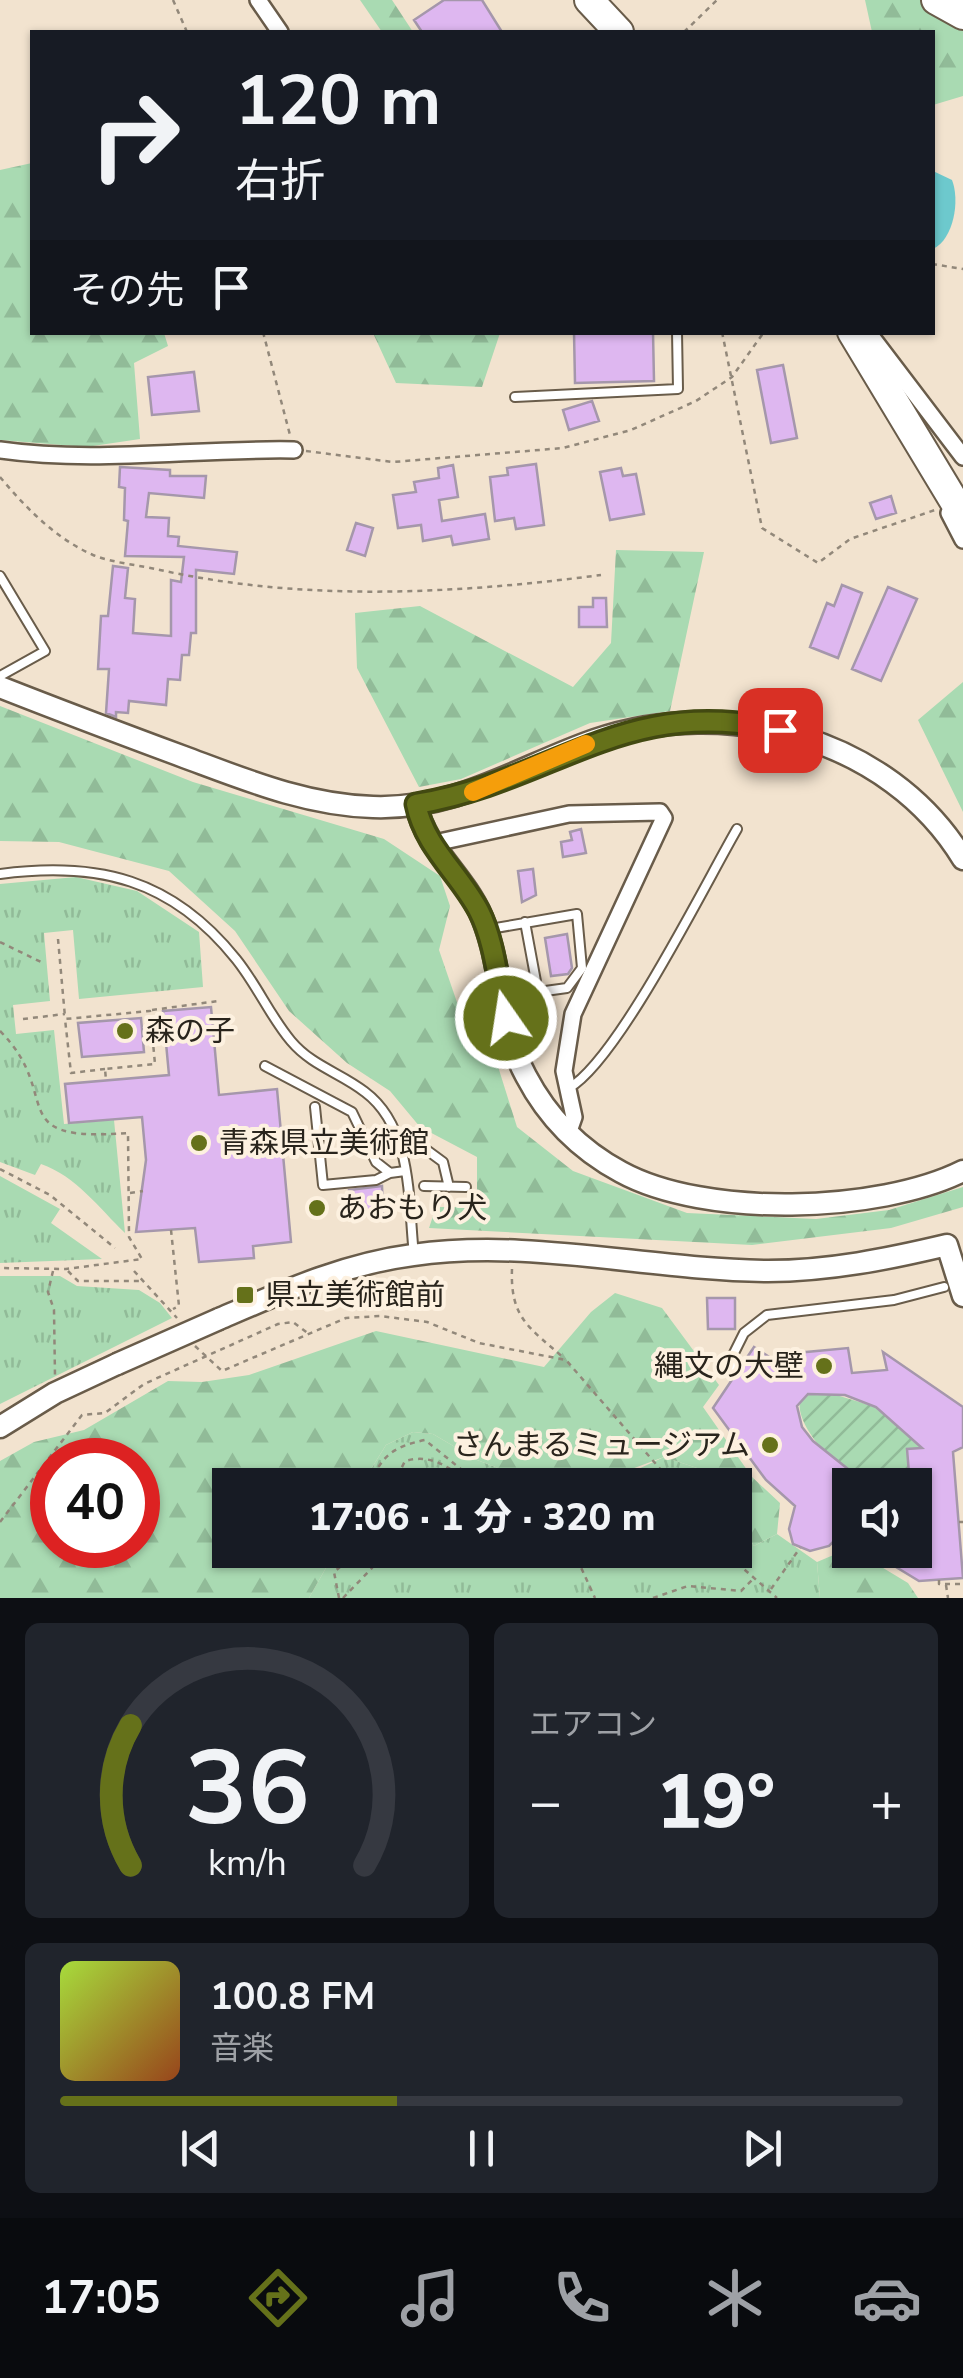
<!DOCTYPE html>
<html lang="ja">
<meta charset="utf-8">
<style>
:root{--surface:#171b24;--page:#20242c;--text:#f1f3f6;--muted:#9ea1a6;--line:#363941;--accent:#65711a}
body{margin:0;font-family:"Nunito Sans","Noto Sans JP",sans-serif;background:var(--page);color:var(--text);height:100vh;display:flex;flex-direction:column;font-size:38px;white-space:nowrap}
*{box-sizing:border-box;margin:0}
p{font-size:32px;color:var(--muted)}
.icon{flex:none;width:55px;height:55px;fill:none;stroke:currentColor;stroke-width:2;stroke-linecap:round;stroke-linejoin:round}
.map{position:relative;height:1598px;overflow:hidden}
.side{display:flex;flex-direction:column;gap:25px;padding:25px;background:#0d0f14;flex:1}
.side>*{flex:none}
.top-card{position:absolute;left:30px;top:30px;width:905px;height:305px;border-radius:0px;box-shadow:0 2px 8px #0004;background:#171b24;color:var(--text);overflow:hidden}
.tools{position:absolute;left:832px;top:1468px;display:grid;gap:20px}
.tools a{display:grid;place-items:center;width:100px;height:100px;border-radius:0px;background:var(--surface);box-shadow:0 2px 8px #0004;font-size:50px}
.speed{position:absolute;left:30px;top:1438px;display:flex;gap:20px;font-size:50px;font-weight:700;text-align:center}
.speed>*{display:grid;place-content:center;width:130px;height:130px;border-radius:50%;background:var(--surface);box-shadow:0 2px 8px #0004;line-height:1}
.speed .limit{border:15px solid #d22;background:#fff;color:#111}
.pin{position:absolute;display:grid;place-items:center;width:85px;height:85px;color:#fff;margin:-42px;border-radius:20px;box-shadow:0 5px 15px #0006}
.me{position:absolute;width:110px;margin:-55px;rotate:347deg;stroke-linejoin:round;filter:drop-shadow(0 0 8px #0008)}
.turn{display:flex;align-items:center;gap:35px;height:210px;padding:0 40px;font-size:45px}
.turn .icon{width:130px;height:130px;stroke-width:2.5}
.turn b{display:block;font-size:70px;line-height:85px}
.then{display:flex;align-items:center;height:95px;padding:0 40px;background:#0003;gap:20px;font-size:38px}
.big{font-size:75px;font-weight:800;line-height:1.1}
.side .card{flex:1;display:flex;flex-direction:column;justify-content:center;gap:15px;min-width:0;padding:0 35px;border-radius:15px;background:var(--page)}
.side .dial{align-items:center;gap:0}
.dial svg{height:260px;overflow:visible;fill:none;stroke:var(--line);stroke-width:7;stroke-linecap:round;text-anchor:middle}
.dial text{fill:var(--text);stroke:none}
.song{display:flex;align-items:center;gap:30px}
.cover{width:120px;height:120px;border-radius:15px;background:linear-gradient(135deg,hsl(80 70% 55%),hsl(20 70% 35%))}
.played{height:10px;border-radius:5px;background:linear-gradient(90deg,var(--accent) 40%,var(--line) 40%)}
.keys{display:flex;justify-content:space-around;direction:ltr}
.heat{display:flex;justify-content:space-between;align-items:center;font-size:55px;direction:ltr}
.side .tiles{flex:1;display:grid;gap:25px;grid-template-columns:1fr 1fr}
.card:last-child{grid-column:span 2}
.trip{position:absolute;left:212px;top:1468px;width:540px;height:100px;border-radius:0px;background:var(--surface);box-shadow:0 2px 8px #0004;font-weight:800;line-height:100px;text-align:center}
.menu{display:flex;height:160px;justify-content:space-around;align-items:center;background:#090b0e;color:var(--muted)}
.menu .icon{width:70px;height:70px}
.menu .active{color:var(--accent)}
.menu b{font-size:45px;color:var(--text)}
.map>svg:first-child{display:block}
</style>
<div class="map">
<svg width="963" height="1598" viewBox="0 0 963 1598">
<defs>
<pattern id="grass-tufts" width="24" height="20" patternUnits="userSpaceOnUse" patternTransform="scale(2.5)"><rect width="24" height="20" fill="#a9dab2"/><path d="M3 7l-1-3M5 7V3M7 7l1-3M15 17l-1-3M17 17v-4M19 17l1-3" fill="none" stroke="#91bb98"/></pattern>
<pattern id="forest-firs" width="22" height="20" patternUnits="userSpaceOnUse" patternTransform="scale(2.5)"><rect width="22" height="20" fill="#a9dab2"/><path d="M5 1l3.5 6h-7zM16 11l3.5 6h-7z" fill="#91bb98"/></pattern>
<pattern id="garden-furrows" width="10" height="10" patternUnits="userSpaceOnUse" patternTransform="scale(2.5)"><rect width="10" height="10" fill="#a9dab2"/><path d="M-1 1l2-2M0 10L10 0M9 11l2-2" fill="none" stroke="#91bb98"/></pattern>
</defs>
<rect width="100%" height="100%" fill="#f2e3cf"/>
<path fill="url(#grass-tufts)" d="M76,877L137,891L199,932L203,987L79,999L73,930L44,933L50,1001L13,1005L16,1034L54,1030L64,1124L114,1120L125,1233C99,1208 76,1176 41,1164L35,1175L0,1162V884Z
M0,1176L60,1209L51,1223L102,1259L0,1263Z
M0,1276H60L77,1286L139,1290L160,1303L172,1318L0,1404Z
M413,1432L433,1434L477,1460L533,1481L634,1471L664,1457L706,1471L716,1485H361L386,1445Z
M735,1515L754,1546L777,1534L817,1562L820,1598H309L327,1566L351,1550H735Z"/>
<path fill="url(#forest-firs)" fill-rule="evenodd" d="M360,0H392L413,32H382Z
M865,0H963V96L933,105L932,32H872Z
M32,163V332L164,333L168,346L134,363L140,439L86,447L0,440V170Z
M373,333H500L482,387L396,383Z
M616,550L704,552L670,711L590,723L461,779L419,787L357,668L355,613L420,606L573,687L611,643Z
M963,682V812L918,720Z
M0,706L193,782L384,839L440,876L450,906L439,950L461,1014L485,1025L517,1127L573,1171L687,1213L816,1219L889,1210L963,1187V1207L891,1228L752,1245L429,1228L436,1207H477V1157L420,1127L390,1091L347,1063L289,1011L235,931L169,871L59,842L0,841Z
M615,1293L662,1308L719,1385L703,1407L752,1477L780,1503L777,1534L754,1546L735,1515V1485H716L706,1471L664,1457L610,1477L533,1481L477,1460L433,1434L413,1432L386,1445L361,1485H230V1550H351L327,1566L309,1598H0V1461L34,1442L84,1430L168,1381L202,1382L249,1375L376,1331L544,1367L591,1312ZM52,1460H138V1545H52Z
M850,1548L908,1583L918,1598H820L817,1562Z"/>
<path fill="url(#garden-furrows)" d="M823,1391L876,1407L922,1448L907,1450L910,1485C898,1485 881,1488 870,1485C845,1478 790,1425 801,1397Z"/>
<path fill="#6dc9cd" d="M933,171L952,180C960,200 954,239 933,249Z"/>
<path fill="#deb7f0" stroke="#a597ab" stroke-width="2.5" d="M444,0H482L502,32H422L414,20Z
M574,332H653L654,381L575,383Z
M783,365L797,438L771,443L757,370Z
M194,372L199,411L152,415L148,377Z
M592,401L599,421L569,430L563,410Z
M536,464L544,525L516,529L514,518L495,521L490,477L508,475L507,468Z
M453,465L458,497L439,500L442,521L485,514L489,539L453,545L451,536L423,541L421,525L398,528L393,495L416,492L414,482L439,478L438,468Z
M120,467L170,470V476H206L204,498L149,493L146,517L169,518L168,536L179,537L178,546L237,552L234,574L196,570V633H191L189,655H182L180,680L168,679L166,705L129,701L128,713L116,712V717L106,713L109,669H98L101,616H108L113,566L128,568L125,598L135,599L133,633L171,636V580L181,582L184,557L125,556L128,521L124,520L125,488L119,487Z
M621,468L623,476L636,474L644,514L610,520L600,472Z
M891,496L896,513L876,519L870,503Z
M356,523L373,528L365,556L347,550Z
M842,585L862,593L838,658L810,647L827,603L834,606Z
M888,587L917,599L881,681L852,669Z
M593,598H606L607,627H579V607H593Z
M581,829L586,853L563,857L561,842L572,840L570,832Z
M533,869L536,895L522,902L518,871Z
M567,934L572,968L568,974L551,976L545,938Z
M211,1007L219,1095L277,1089L291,1242L253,1246L254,1258L199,1262L195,1228L136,1232L146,1160L142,1117L69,1123L65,1084L169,1075L163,1011Z
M141,1018L144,1052L82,1057L78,1023Z
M382,1186L383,1212L350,1215L349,1190Z
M707,1298H735V1329H708Z
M754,1347L795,1374L796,1353L848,1348L852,1373L887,1370L883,1352L963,1407V1447L953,1452L963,1578L919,1581L868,1550H915V1485H910L907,1449L922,1448L876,1407L845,1395L808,1394L797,1406L802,1427L813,1441L868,1485H850V1539L842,1533L829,1546L810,1551L793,1544L789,1529L795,1506L766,1480L713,1408Z"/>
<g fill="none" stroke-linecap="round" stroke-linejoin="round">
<defs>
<path id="lane" d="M515,397L678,389L677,332
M0,576L45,651L0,676
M0,874C98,861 172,879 236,959C257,985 270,1016 291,1041C312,1066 341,1073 365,1092C413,1128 408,1201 414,1255
M490,929L577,914L582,968L567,988L538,992L525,922
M265,1066L352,1112L376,1162L390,1173L405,1171
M569,1088C618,1060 704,886 737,829
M315,1107L323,1185L376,1180L390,1173
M398,1139L409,1137L443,1162L449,1187
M424,1186L466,1187
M732,1367L731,1359L744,1333L767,1315L894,1300L944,1287"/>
<path id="street" d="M258,0L280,32
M868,332L963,457
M0,450C97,464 196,448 294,450
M949,513L963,540
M430,844L569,814L660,812L664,818L573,1014L564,1071L574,1117L568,1134"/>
<path id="secondary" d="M0,687C61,711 122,734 184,757C246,780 306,805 373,807C457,810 520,766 595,740C726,695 889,737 963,859
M416,805C426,849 463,874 481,915C503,966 499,1027 526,1076C548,1118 580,1150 621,1172C705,1218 879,1213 963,1171
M219,1319C282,1292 344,1264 413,1255C530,1238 650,1270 768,1271C829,1271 888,1259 947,1245L963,1296
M0,1427L55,1393L117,1364"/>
<path id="highway" d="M589,0L619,32
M936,0L963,15
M852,332L963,516"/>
</defs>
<use href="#lane" stroke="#695c4a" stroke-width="12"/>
<use href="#street" stroke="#695c4a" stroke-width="20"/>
<use href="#secondary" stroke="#695c4a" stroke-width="25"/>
<use href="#highway" stroke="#695c4a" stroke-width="32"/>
<path stroke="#92887a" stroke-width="2.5" stroke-dasharray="5 5" stroke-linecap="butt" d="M173,0L187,32
M684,32L717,0
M932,264L963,269
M263,332L290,435
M722,332L762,528L818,563L850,539L935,510
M306,451L393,462L563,448L631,430L696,401L732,377L764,332
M0,477C26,508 55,538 93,555C113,563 139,565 160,570C306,602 454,594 601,575
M58,939L65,1017
M0,942L41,962
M152,1010L218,1001
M23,1019L65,1014
M0,1031C65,1096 0,1143 128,1133L129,1237L142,1259L66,1269L0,1268
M105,1069L71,1073L65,1019L150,1011L155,1064L105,1069L106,1080
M0,1169L50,1195L115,1248
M130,1193L143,1191
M171,1230L179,1306L173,1309
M512,1269C510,1319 530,1328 565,1359
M53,1271L48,1292L54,1310L55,1376
M68,1271L78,1281H140
M134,1271L177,1318
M195,1346L222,1371L346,1318L380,1316L427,1322L479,1343L566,1360L674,1485
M370,1485C381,1455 395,1446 425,1440L462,1470L503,1473L517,1485
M393,1485L405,1461C434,1453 450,1469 473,1485
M632,1485L662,1471
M0,1522L82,1415L105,1413L144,1384L278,1324L293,1322L309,1334
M959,1522H963
M573,1550L595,1598
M722,1550L777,1598
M939,1580V1584H963
M946,1585L948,1598
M771,1589L800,1548
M339,1598L334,1572L360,1550
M343,1598L372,1568L381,1550
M653,1598L688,1586L741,1591L754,1578"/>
<use href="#lane" stroke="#fff" stroke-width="8"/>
<use href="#street" stroke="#fff" stroke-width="15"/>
<use href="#secondary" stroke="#fff" stroke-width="20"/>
<use href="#highway" stroke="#fff" stroke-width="28"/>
<defs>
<path id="secondary-bridge" d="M117,1364L219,1319"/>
</defs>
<use href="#secondary-bridge" stroke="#695c4a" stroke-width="25" stroke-linecap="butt"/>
<use href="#secondary-bridge" stroke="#fff" stroke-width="20"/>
</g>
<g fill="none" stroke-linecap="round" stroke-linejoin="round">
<defs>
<path id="route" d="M506,1018C498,985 495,942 479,911C459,873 425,848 416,804C555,781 625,694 780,730"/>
</defs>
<use href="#route" stroke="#424911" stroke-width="25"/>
<use href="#route" stroke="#65711a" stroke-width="18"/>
<path stroke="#f59e0b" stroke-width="18" d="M473,792L586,744"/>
</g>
<g fill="#65711a" stroke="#fdf1e0" stroke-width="4">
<circle cx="125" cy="1031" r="10"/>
<circle cx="199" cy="1143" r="10"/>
<circle cx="317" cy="1208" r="10"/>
<rect x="235" y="1285" width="20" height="20" rx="5"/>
<circle cx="824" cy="1366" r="10"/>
<circle cx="770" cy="1445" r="10"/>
</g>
<g text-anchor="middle" stroke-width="8" stroke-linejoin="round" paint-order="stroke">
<g font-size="30" fill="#29241c" stroke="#fdf1e0" text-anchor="start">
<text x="145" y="1041">森の子</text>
<text x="219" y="1153">青森県立美術館</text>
<text x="337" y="1218">あおもり犬</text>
<text x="265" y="1305">県立美術館前</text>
<text x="804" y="1376" text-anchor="end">縄文の大壁</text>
<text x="750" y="1455" text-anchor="end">さんまるミュージアム</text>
</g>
</g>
</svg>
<div class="tools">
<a><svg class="icon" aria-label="sound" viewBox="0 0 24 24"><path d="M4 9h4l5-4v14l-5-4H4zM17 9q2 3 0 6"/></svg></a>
</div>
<div class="speed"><div class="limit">40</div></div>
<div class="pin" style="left:780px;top:730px;background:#d93025"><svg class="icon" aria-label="arrive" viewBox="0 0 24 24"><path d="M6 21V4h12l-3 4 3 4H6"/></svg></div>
<svg class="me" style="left:506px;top:1018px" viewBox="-20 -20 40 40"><circle r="17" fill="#65711a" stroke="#fff" stroke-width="3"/><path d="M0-11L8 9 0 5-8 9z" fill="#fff"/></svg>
<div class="trip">17:06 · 1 分 · 320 m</div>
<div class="top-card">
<div class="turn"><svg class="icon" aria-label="right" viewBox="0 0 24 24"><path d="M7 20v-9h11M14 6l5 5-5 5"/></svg><div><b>120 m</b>右折</div></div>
<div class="then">その先<svg class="icon" aria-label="arrive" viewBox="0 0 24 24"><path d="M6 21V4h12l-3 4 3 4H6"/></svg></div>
</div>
</div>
<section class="side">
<div class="tiles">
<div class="card dial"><svg viewBox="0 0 100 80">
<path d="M14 69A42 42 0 1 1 86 69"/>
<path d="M14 69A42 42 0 0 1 14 26" stroke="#65711a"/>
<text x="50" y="56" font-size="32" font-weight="700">36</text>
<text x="50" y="72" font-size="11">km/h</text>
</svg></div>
<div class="card"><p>エアコン</p>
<div class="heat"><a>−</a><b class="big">19°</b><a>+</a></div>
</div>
<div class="card">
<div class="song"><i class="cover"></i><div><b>100.8 FM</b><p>音楽</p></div></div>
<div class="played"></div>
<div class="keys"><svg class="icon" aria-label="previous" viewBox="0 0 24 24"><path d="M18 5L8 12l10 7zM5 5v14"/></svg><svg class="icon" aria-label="pause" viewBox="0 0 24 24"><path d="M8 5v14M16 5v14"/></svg><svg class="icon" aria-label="next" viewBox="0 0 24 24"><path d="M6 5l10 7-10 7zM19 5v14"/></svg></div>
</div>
</div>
</section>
<nav class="menu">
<b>17:05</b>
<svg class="icon active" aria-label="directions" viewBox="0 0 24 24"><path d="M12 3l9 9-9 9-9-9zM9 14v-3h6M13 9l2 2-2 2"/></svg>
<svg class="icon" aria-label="music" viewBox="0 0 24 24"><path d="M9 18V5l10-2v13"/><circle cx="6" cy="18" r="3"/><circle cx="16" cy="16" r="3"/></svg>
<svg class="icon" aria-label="phone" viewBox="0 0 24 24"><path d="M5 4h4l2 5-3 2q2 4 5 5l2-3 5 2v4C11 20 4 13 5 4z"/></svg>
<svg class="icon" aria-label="climate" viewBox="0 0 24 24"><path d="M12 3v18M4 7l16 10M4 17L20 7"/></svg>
<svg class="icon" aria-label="car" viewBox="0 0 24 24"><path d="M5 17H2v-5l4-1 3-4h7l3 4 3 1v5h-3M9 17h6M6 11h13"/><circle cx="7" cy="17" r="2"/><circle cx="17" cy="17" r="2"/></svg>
</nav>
